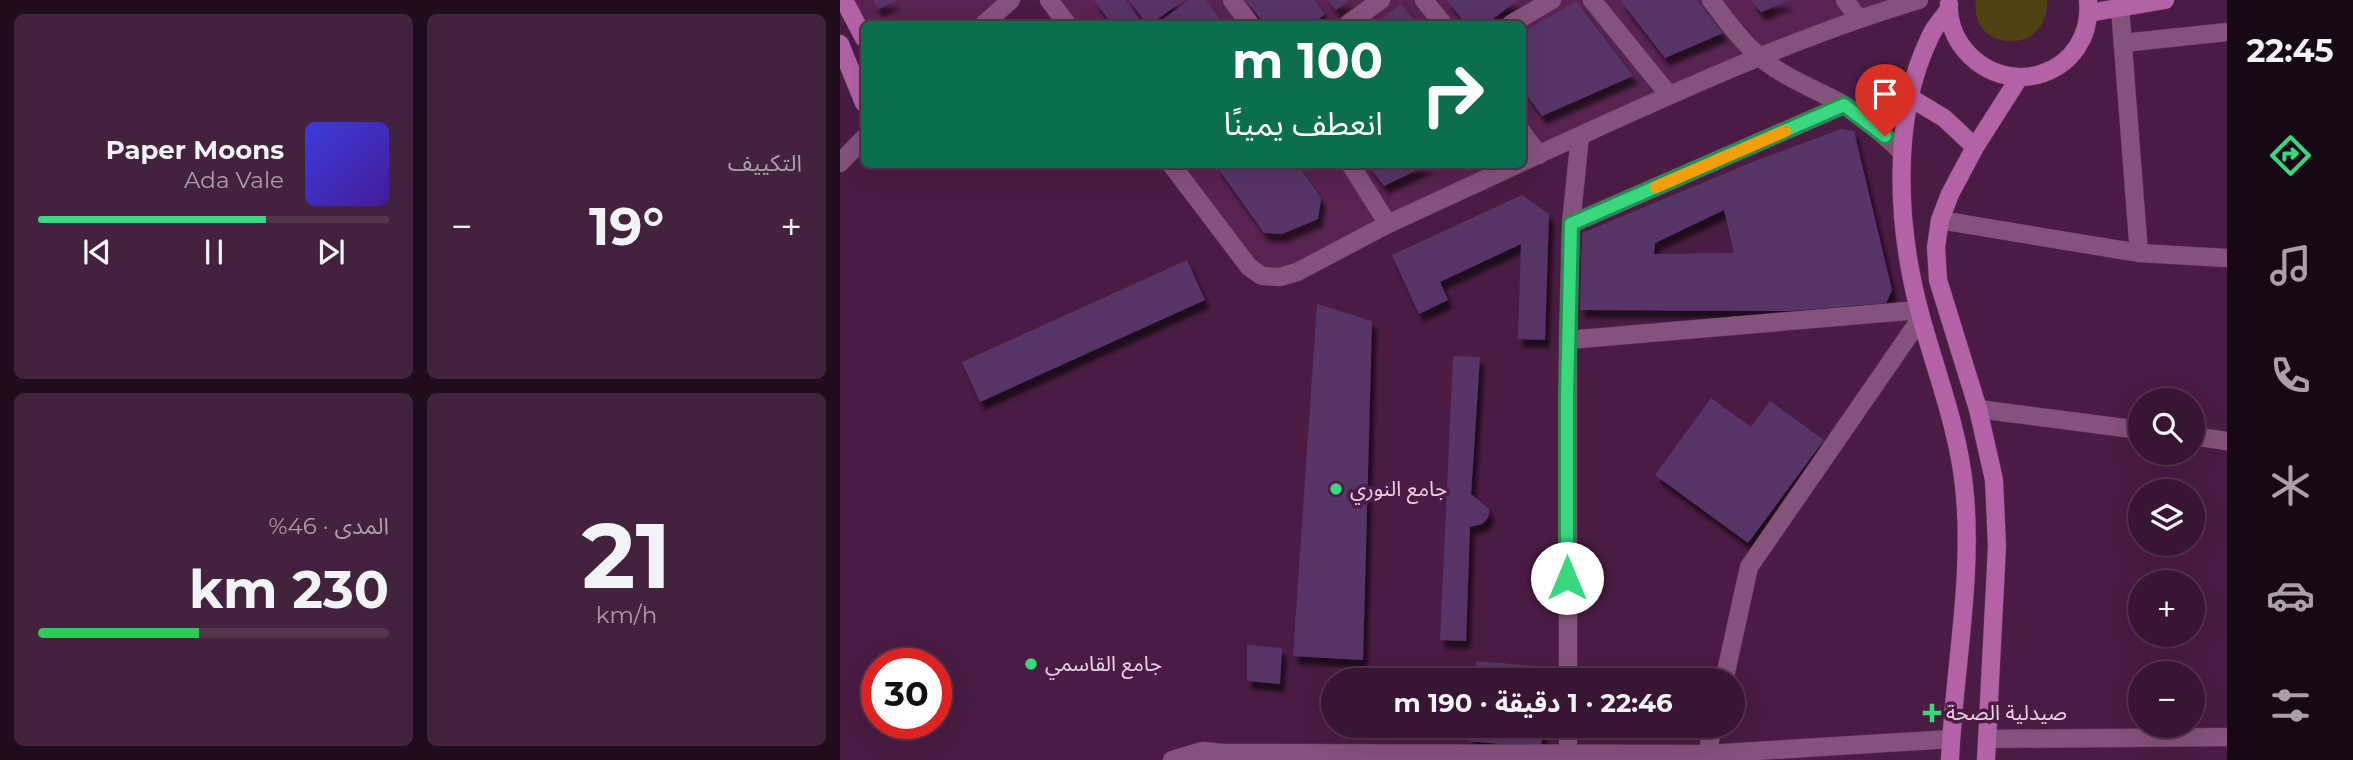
<!DOCTYPE html>
<html lang="ar">
<meta charset="utf-8">
<style>
:root{--surface:#381532;--page:#43223e;--text:#f1f3f6;--muted:#ab9fac;--line:#52344d;--accent:#39d87f}
body{margin:0;font-family:Montserrat,"Noto Sans Arabic",sans-serif;background:var(--page);color:var(--text);direction:rtl;height:100vh;display:flex;flex-direction:column;font-size:26px;white-space:nowrap}
*{box-sizing:border-box;margin:0}
p{font-size:23px;color:var(--muted)}
.icon{flex:none;width:38px;height:38px;fill:none;stroke:currentColor;stroke-width:2;stroke-linecap:round;stroke-linejoin:round}
.map{position:relative;flex:1;overflow:hidden;direction:ltr}
.panel{display:flex;flex-direction:column;gap:14px;padding:14px;background:#1f0c1c;width:840px}
.panel>*{flex:none}
.top-card{position:absolute;left:21px;top:21px;width:665px;height:147px;border-radius:10px;box-shadow:0 7px 28px #0002,0 0 0 2px var(--line);direction:rtl;background:#0b6e4f;color:#fff;overflow:hidden}
.controls{position:absolute;left:1288px;top:388px;display:grid;gap:14px}
.controls a{display:grid;place-items:center;width:77px;height:77px;border-radius:50%;background:var(--surface);box-shadow:0 7px 28px #0002,0 0 0 2px var(--line);font-size:35px}
.speed{position:absolute;left:21px;top:648px;display:flex;gap:14px;font-size:35px;font-weight:700;text-align:center}
.speed>*{display:grid;place-content:center;width:91px;height:91px;border-radius:50%;background:var(--surface);box-shadow:0 7px 28px #0002,0 0 0 2px var(--line);line-height:1}
.speed .limit{border:10px solid #d22;background:#fff;color:#111}
.pin{position:absolute;display:grid;place-items:center;width:60px;height:60px;color:#fff;margin:-72px -30px;border-radius:50% 50% 50% 0;rotate:-45deg;box-shadow:0 0 7px #0007}
.pin .icon{rotate:45deg}
.me{position:absolute;width:77px;margin:-38px;rotate:0deg;stroke-linejoin:round;filter:drop-shadow(0 0 5px #0008)}
.turn{display:flex;align-items:center;gap:24px;height:147px;padding:0 28px;font-size:32px}
.turn .icon{width:91px;height:91px;stroke-width:2.5}
.turn b{display:block;font-size:49px;line-height:60px}
.big{font-size:52px;font-weight:700;line-height:1.1}
.panel .tile{flex:1;display:flex;flex-direction:column;justify-content:center;gap:10px;min-width:0;padding:0 24px;border-radius:10px;background:var(--page)}
.panel .dial{align-items:center;gap:0}
.dial b{font-size:91px;line-height:1}
.song{display:flex;align-items:center;gap:21px}
.cover{width:84px;height:84px;border-radius:10px;background:linear-gradient(135deg,hsl(240 70% 55%),hsl(260 70% 35%))}
.played{height:7px;border-radius:4px;background:linear-gradient(90deg,var(--accent) 65%,var(--line) 65%)}
.keys{display:flex;justify-content:space-around;direction:ltr}
.heat{display:flex;justify-content:space-between;align-items:center;font-size:38px;direction:ltr}
.charge{height:10px;border-radius:5px;background:linear-gradient(90deg,#34c759 46%,var(--line) 0)}
.panel .tiles{flex:1;display:grid;gap:14px;grid-template-columns:repeat(2,1fr)}
.trip{position:absolute;left:481px;top:668px;width:424px;height:70px;border-radius:35px;background:var(--surface);box-shadow:0 7px 28px #0002,0 0 0 2px var(--line);font-weight:700;line-height:70px;text-align:center;direction:rtl}
main{display:flex;flex:1;min-height:0}
.tabs{display:flex;flex-direction:column;width:126px;justify-content:space-around;align-items:center;background:#160814;color:var(--muted)}
.tabs .icon{width:49px;height:49px}
.tabs .current{color:var(--accent)}
.tabs b{font-size:32px;color:var(--text)}
.map>svg:first-child{display:block}
</style>
<main>
<nav class="tabs">
<b>22:45</b>
<svg class="icon current" aria-label="directions" viewBox="0 0 24 24"><path d="M12 3l9 9-9 9-9-9zM9 14v-3h6M13 9l2 2-2 2"/></svg>
<svg class="icon" aria-label="music" viewBox="0 0 24 24"><path d="M9 18V5l10-2v13"/><circle cx="6" cy="18" r="3"/><circle cx="16" cy="16" r="3"/></svg>
<svg class="icon" aria-label="phone" viewBox="0 0 24 24"><path d="M5 4h4l2 5-3 2q2 4 5 5l2-3 5 2v4C11 20 4 13 5 4z"/></svg>
<svg class="icon" aria-label="climate" viewBox="0 0 24 24"><path d="M12 3v18M4 7l16 10M4 17L20 7"/></svg>
<svg class="icon" aria-label="car" viewBox="0 0 24 24"><path d="M5 17H2v-5l4-1 3-4h7l3 4 3 1v5h-3M9 17h6M6 11h13"/><circle cx="7" cy="17" r="2"/><circle cx="17" cy="17" r="2"/></svg>
<svg class="icon" aria-label="filters" viewBox="0 0 24 24"><path d="M4 7h16M4 17h16"/><circle cx="9" cy="7" r="2"/><circle cx="15" cy="17" r="2"/></svg>
</nav>
<div class="map">
<svg width="1387" height="760" viewBox="0 0 1387 760">
<defs>
<filter id="shadow"><feDropShadow dx="4.5" dy="8" stdDeviation="2" flood-color="#0009"/></filter>
</defs>
<rect width="100%" height="100%" fill="#4a1c43"/>
<path fill="#582350" d="M4,0H171L144,24H24Z
M209,0H1057L683,162L682,24H227Z
M331,165H678L548,224L422,276Z"/>
<path fill="#4f4212" d="M1136,0H1207C1209,58 1128,52 1136,0Z"/>
<path fill="#563566" fill-rule="evenodd" filter="url(#shadow)" d="M33,0H57L38,9Z
M254,0H285L303,24H272Z
M289,0H344L311,24H307Z
M349,0H366L384,24H316Z
M405,0H474L485,14L472,24H425Z
M488,0H509L496,10Z
M607,0H678L646,24H626Z
M780,0H857L883,33L825,58Z
M911,0H950L921,12Z
M736,1L793,76L702,116L682,88V33Z
M561,4L577,24H534Z
M1001,129L1014,131L1052,290L1046,303L951,311L740,310L742,233L915,161ZM884,210L894,253L814,254L815,243Z
M375,164H457L481,198L478,219L442,234L424,233Z
M527,164H590L544,186Z
M682,195L709,214L705,340L678,339L681,244L600,282L608,300L579,314L552,255Z
M347,260L365,300L140,402L122,362Z
M477,304L532,321L523,660L453,656Z
M613,356L640,357L631,494L649,509V513L648,518L642,524L630,527L626,641L600,640Z
M871,398L911,427L930,401L984,440L908,543L815,475Z
M407,645L442,648L440,684L407,681Z
M636,661L708,667L707,681H634Z
M630,726H703L701,748L629,741Z"/>
<g fill="none" stroke-linecap="round" stroke-linejoin="round">
<defs>
<path id="minor" d="M209,0L227,24
M392,0L410,24
M584,0L603,24
M752,0L829,95
M871,0C886,20 901,41 920,57C944,78 976,89 1004,105C1025,118 1044,135 1062,152
M1005,0L1018,18
M1280,8L1299,253
M144,24L171,0
M508,24L541,0
M671,24L712,0
M1283,43L1387,32
M682,132L699,155
M682,162C812,103 942,41 1079,0
M0,163L24,138
M331,164L409,267L422,276L440,277L457,272L548,224L678,164
M510,164L548,224
M1100,220L1299,253L1387,258
M731,224L1004,105
M728,340L1079,310
M1138,409L1300,430
M1353,436L1387,441
M728,681V340L731,224L740,136
M884,681L909,567L1081,318
M728,726V754
M866,760L873,726"/>
<path id="tertiary" d="M1148,739L1387,737
M332,760L362,751L384,753L867,754L1111,739"/>
<path id="secondary" d="M4,0L24,38
M1109,4C1108,18 1113,34 1121,45C1164,105 1255,75 1248,0
M1108,11C1102,19 1094,27 1090,37C1050,119 1057,230 1081,317C1096,372 1118,428 1124,486C1134,575 1114,670 1110,760
M1249,13L1325,0
M0,44L24,103
M1069,97L1104,118L1135,147
M1146,760L1157,546L1154,480L1138,409L1098,280L1096,247L1100,220L1110,194L1135,147L1179,78"/>
</defs>
<use href="#minor" stroke="#64395d" stroke-width="19"/>
<use href="#tertiary" stroke="#64395d" stroke-width="19"/>
<use href="#secondary" stroke="#64395d" stroke-width="19"/>
<use href="#minor" stroke="#85527c" stroke-width="18"/>
<use href="#tertiary" stroke="#85527c" stroke-width="18"/>
<use href="#secondary" stroke="#b362a6" stroke-width="18"/>
</g>
<g fill="none" stroke-linecap="round" stroke-linejoin="round">
<defs>
<path id="route" d="M727,578V397L731,224L1004,105L1045,136"/>
</defs>
<use href="#route" stroke="#258c53" stroke-width="18"/>
<use href="#route" stroke="#39d87f" stroke-width="12"/>
<path stroke="#f59e0b" stroke-width="12" d="M816,187L945,131"/>
</g>
<g fill="#39d87f" stroke="#4a1c43" stroke-width="2.5">
<circle cx="496" cy="489" r="7"/>
<circle cx="191" cy="664" r="7"/>
<path d="M1088.5 702.5h7v7h7v7h-7v7h-7v-7h-7v-7h7z"/>
</g>
<g text-anchor="middle" stroke-width="7" stroke-linejoin="round" paint-order="stroke">
<g font-size="21" fill="#edcfe6" stroke="#4a1c43" text-anchor="start">
<text x="510" y="496">جامع النوري</text>
<text x="205" y="671">جامع القاسمي</text>
<text x="1106" y="720">صيدلية الصحة</text>
</g>
</g>
</svg>
<div class="controls">
<a><svg class="icon" aria-label="search" viewBox="0 0 24 24"><circle cx="10" cy="10" r="6"/><path d="M15 15l6 6"/></svg></a>
<a><svg class="icon" aria-label="layers" viewBox="0 0 24 24"><path d="M12 4l9 5-9 5-9-5zM3 14l9 5 9-5"/></svg></a>
<a>+</a>
<a>−</a>
</div>
<div class="speed"><div class="limit">30</div></div>
<div class="pin" style="left:1045px;top:136px;background:#d93025"><svg class="icon" aria-label="arrive" viewBox="0 0 24 24"><path d="M6 21V4h12l-3 4 3 4H6"/></svg></div>
<svg class="me" style="left:727px;top:578px" viewBox="-20 -20 40 40"><circle r="19" fill="#fff"/><path d="M0-13L10 11 0 6-10 11z" fill="#39d87f"/></svg>
<div class="trip">22:46 · 1 دقيقة · 190 m</div>
<div class="top-card">
<div class="turn"><svg class="icon" aria-label="right" viewBox="0 0 24 24"><path d="M7 20v-9h11M14 6l5 5-5 5"/></svg><div><b>100 m</b>انعطف يمينًا</div></div>
</div>
</div>
<section class="panel">
<div class="tiles">
<div class="tile"><p>التكييف</p>
<div class="heat"><a>−</a><b class="big">19°</b><a>+</a></div>
</div>
<div class="tile">
<div class="song"><i class="cover"></i><div><b>Paper Moons</b><p>Ada Vale</p></div></div>
<div class="played"></div>
<div class="keys"><svg class="icon" aria-label="previous" viewBox="0 0 24 24"><path d="M18 5L8 12l10 7zM5 5v14"/></svg><svg class="icon" aria-label="pause" viewBox="0 0 24 24"><path d="M8 5v14M16 5v14"/></svg><svg class="icon" aria-label="next" viewBox="0 0 24 24"><path d="M6 5l10 7-10 7zM19 5v14"/></svg></div>
</div>
<div class="tile dial"><b>21</b><p>km/h</p></div>
<div class="tile"><p>المدى · 46%</p><b class="big">230 km</b><div class="charge"></div></div>
</div>
</section>
</main>
